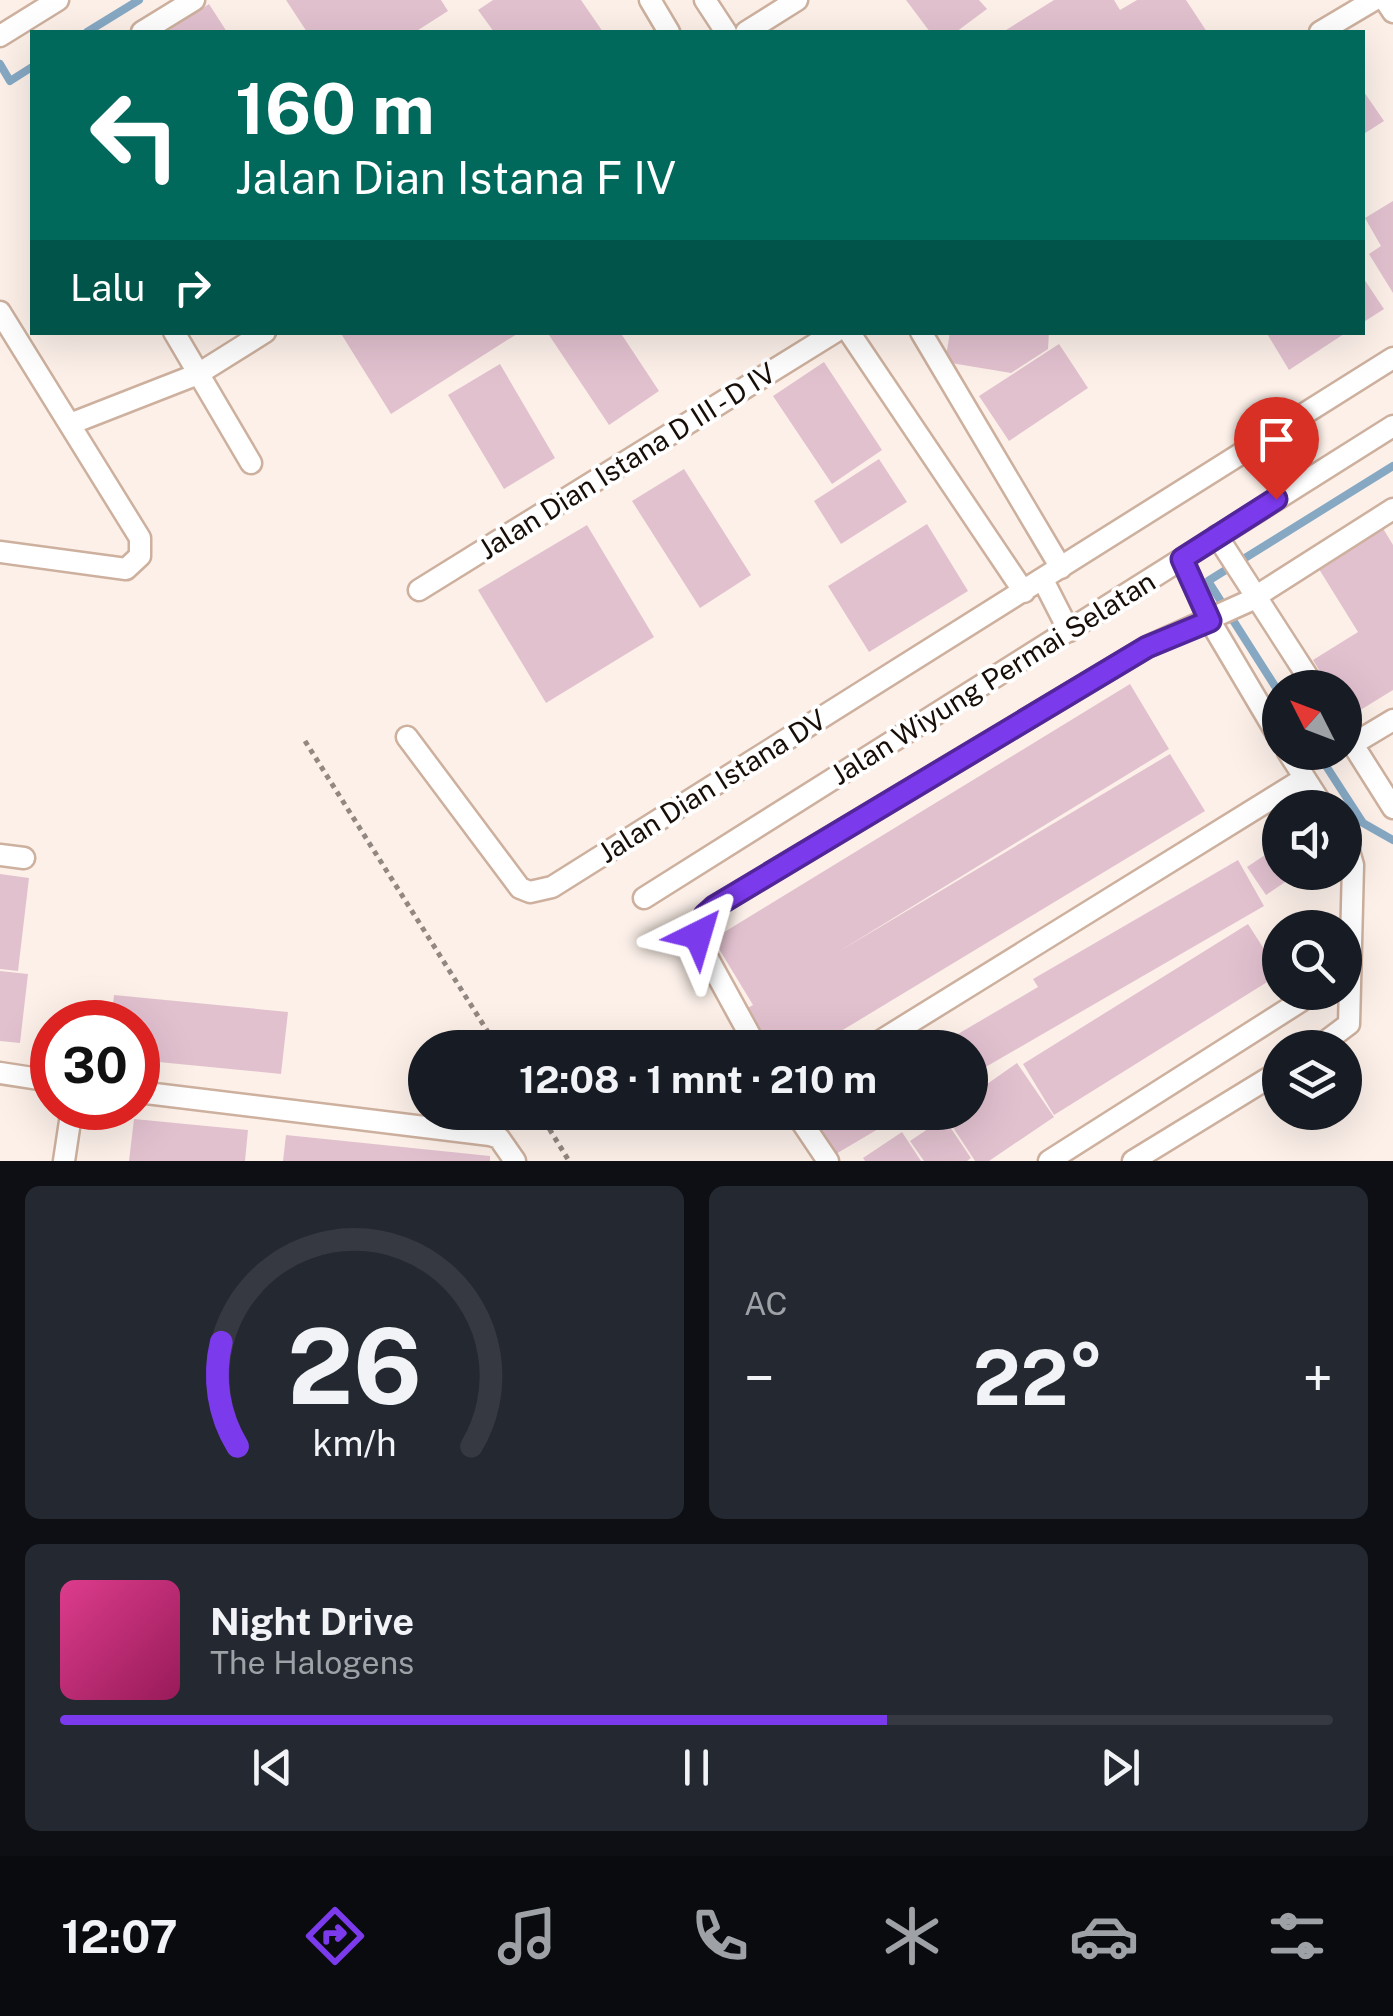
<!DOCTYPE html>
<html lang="id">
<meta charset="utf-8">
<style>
:root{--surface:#171b24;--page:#242831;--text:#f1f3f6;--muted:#9ea1a6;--line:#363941;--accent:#7c3aed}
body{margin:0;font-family:"Public Sans",sans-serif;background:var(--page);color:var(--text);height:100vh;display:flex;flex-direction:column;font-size:38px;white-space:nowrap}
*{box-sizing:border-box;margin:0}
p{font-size:32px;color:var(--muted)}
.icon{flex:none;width:55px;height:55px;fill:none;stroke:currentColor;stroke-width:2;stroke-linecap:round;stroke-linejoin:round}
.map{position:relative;height:1161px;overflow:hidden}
.details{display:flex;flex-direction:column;gap:25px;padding:25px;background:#0d0f14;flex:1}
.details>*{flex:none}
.guide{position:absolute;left:30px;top:30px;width:1335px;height:305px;border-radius:0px;box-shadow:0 10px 40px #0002;background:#00695c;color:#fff;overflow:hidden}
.needle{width:65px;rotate:312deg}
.tools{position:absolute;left:1262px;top:670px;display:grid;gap:20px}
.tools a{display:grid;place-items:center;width:100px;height:100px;border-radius:50%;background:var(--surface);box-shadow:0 10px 40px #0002;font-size:50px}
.speed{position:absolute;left:30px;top:1000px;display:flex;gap:20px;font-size:50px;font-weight:700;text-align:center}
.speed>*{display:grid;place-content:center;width:130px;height:130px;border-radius:50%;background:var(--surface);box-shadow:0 10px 40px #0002;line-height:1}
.speed .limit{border:15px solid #d22;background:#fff;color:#111}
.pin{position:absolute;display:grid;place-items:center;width:85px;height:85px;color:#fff;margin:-102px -42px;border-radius:50% 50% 50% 0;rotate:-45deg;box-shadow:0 0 10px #0007}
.pin .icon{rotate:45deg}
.me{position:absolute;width:110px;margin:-55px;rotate:40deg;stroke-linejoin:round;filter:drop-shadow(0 0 8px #0008)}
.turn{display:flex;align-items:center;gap:35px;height:210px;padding:0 40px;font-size:45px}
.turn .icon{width:130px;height:130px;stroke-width:2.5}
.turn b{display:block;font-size:70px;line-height:85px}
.then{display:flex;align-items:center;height:95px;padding:0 40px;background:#0003;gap:20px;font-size:38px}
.big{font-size:75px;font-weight:700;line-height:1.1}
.details .card{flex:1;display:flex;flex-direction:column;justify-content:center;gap:15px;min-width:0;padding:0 35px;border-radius:15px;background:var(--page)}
.details .dial{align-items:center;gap:0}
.dial svg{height:260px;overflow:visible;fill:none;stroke:var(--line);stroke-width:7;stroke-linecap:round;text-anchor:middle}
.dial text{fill:var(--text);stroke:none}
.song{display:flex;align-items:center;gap:30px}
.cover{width:120px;height:120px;border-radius:15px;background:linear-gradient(135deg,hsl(330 70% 55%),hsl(330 70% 35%))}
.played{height:10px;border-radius:5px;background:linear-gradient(90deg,var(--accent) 65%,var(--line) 65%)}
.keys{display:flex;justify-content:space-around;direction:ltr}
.heat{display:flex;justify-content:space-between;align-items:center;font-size:55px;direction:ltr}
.details .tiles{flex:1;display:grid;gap:25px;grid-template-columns:1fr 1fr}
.card:last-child{grid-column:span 2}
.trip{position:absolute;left:408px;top:1030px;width:580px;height:100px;border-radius:50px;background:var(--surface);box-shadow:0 10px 40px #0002;font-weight:700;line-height:100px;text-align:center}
.tabs{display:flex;height:160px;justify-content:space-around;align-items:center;background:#090b0e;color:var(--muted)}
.tabs .icon{width:70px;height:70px}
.tabs .on{color:var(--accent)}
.tabs b{font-size:45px;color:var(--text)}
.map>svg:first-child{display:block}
</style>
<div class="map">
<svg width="1393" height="1161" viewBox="0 0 1393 1161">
<rect width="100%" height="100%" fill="#fcf0e9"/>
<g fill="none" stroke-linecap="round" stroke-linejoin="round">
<path stroke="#86a8c3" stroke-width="8" d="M87,32L139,0
M0,64L10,81L32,67
M1280,694L1208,581L1393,466
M1317,752L1363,823L1393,840"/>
</g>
<path fill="#e2c1cf" d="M286,0H441L448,11L415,32H307Z
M493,0H581L603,32H494L478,10Z
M906,0H979L987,9L956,32H930Z
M1054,0H1114L1120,10L1137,0H1186L1207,32H1003Z
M209,4L227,32H166Z
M1362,89L1384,121L1362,135Z
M1393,201V293L1369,254L1381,246L1365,218Z
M1362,276L1384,309L1362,323Z
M340,332H520L391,414Z
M547,332H620L659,391L609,425Z
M950,332H1049L1048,349L1011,373L945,362Z
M1266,332H1347L1289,370Z
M1059,344L1088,388L1009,441L979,396Z
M824,362L882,450L832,484L773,396Z
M500,364L555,458L504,489L448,395Z
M879,459L907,502L841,544L814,501Z
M684,469L751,575L700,608L632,501Z
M1378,520L1393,545V690L1349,717L1345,688H1330L1313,660L1358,632L1314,561Z
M927,524L968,591L869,652L828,586Z
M587,525L654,637L546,703L478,590Z
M1130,684L1169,749L838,952L1170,754L1205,811L813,1048H759L739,1013L753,1005L713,939Z
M1280,845V872H1300L1266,895L1247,867Z
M1238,860L1264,906L970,1076V1048H934L1038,987L1033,979Z
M0,874L29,878L18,971L0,969Z
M1248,924L1280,974L1054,1115L1023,1064Z
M0,971L28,974L20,1043L0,1041Z
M114,995L288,1012L281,1074L138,1060V1022H111Z
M1017,1063L1054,1117L989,1161H975L943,1112H970V1096Z
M822,1112H907L829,1158L807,1121Z
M944,1118L971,1158L967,1161H924L910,1141Z
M134,1119L248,1130L245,1161H129Z
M902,1132L921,1161H865L863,1158Z
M286,1135L490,1156V1161H283Z"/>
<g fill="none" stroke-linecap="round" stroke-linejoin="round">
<defs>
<path id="street" d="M650,0L669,32
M705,0L726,32
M1385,0L1393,12
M142,32L194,0
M746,32L797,0
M1320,32L1374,0
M0,36L58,0
M0,312L140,538V556L126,569L0,552
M174,332L251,463
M849,332L1024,592
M921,332L1061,568
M70,424L198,374L265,332
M1217,536L1315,688
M1182,559L1210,621L1280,739
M1043,580L1069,631
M419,590L835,332
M1345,732L1393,808
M407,737L520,888L530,892L552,887L1393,358
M1353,744L1393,720
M1288,752L1324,808
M0,855L24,858
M644,898L1393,426
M757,1048L700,944L701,923L714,907L1147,647L1247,602L1393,509
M869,1048L1303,779
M1317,1048L1349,1024L1353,865L1345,837
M0,1073L52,1081
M138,1092L490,1135L499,1138L515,1161
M795,1112L828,1161
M64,1161L72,1108
M1049,1161L1315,992
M1133,1161L1280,1071"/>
</defs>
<use href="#street" stroke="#cdb09e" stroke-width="25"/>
<path stroke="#928781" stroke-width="5" stroke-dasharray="5 5" stroke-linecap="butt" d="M305,741L498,1048
M539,1112L569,1161"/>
<use href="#street" stroke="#fff" stroke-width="20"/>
</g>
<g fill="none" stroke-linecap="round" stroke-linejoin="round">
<defs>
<path id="route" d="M698,935L705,915L714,907L1147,647L1210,621L1182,559L1276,499"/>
</defs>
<use href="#route" stroke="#51269a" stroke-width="25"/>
<use href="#route" stroke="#7c3aed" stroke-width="18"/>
</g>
<g text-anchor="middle" stroke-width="8" stroke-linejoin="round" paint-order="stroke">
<g font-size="28" fill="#180e08" stroke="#fff">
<text transform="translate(627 461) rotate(-32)" y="10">Jalan Dian Istana D III - D IV</text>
<text transform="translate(993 678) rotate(-32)" y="10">Jalan Wiyung Permai Selatan</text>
<text transform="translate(712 786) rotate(-32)" y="10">Jalan Dian Istana DV</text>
</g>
</g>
</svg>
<div class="tools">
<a><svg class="needle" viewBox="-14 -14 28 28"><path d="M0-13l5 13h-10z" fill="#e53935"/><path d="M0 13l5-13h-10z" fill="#9ea1a6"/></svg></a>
<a><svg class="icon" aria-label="sound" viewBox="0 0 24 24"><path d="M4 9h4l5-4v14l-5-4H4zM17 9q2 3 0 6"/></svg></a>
<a><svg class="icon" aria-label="search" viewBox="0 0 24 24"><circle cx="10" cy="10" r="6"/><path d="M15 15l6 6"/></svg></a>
<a><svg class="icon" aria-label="layers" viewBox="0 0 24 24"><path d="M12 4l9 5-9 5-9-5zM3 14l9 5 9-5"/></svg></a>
</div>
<div class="speed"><div class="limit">30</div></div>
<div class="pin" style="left:1276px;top:499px;background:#d93025"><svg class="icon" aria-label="arrive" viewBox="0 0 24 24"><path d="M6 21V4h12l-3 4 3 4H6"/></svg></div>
<svg class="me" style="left:698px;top:935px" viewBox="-20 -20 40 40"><path d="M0-17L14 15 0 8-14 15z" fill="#7c3aed" stroke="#fff" stroke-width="4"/></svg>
<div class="trip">12:08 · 1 mnt · 210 m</div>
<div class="guide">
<div class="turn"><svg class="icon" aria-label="left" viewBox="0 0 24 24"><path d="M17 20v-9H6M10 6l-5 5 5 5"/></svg><div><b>160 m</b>Jalan Dian Istana F IV</div></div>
<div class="then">Lalu<svg class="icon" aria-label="right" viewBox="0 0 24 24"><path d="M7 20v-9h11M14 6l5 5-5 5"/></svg></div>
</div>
</div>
<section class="details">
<div class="tiles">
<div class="card dial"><svg viewBox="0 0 100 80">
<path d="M14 69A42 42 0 1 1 86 69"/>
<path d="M14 69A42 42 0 0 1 9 37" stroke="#7c3aed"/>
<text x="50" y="56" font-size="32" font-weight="700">26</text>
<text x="50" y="72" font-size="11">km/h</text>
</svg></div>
<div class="card"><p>AC</p>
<div class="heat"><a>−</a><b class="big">22°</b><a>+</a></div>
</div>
<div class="card">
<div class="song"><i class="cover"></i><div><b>Night Drive</b><p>The Halogens</p></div></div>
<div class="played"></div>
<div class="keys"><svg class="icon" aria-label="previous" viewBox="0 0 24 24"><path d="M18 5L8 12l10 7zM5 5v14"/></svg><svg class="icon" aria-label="pause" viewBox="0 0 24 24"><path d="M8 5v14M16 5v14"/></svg><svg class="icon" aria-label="next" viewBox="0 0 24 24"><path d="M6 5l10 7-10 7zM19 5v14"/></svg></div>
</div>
</div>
</section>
<nav class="tabs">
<b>12:07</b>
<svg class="icon on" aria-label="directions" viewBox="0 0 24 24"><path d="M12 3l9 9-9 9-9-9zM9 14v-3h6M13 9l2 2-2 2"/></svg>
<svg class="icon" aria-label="music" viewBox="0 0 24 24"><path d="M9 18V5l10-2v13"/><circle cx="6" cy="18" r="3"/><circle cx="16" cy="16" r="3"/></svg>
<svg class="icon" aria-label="phone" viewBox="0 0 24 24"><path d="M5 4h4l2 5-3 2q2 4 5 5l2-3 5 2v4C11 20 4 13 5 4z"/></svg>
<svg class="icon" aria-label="climate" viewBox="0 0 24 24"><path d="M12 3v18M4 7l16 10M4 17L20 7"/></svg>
<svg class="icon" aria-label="car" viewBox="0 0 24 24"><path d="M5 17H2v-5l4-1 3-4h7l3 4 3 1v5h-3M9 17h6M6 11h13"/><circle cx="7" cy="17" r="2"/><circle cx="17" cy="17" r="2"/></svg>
<svg class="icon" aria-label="filters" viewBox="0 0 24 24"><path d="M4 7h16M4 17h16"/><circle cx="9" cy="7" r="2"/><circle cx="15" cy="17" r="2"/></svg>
</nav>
